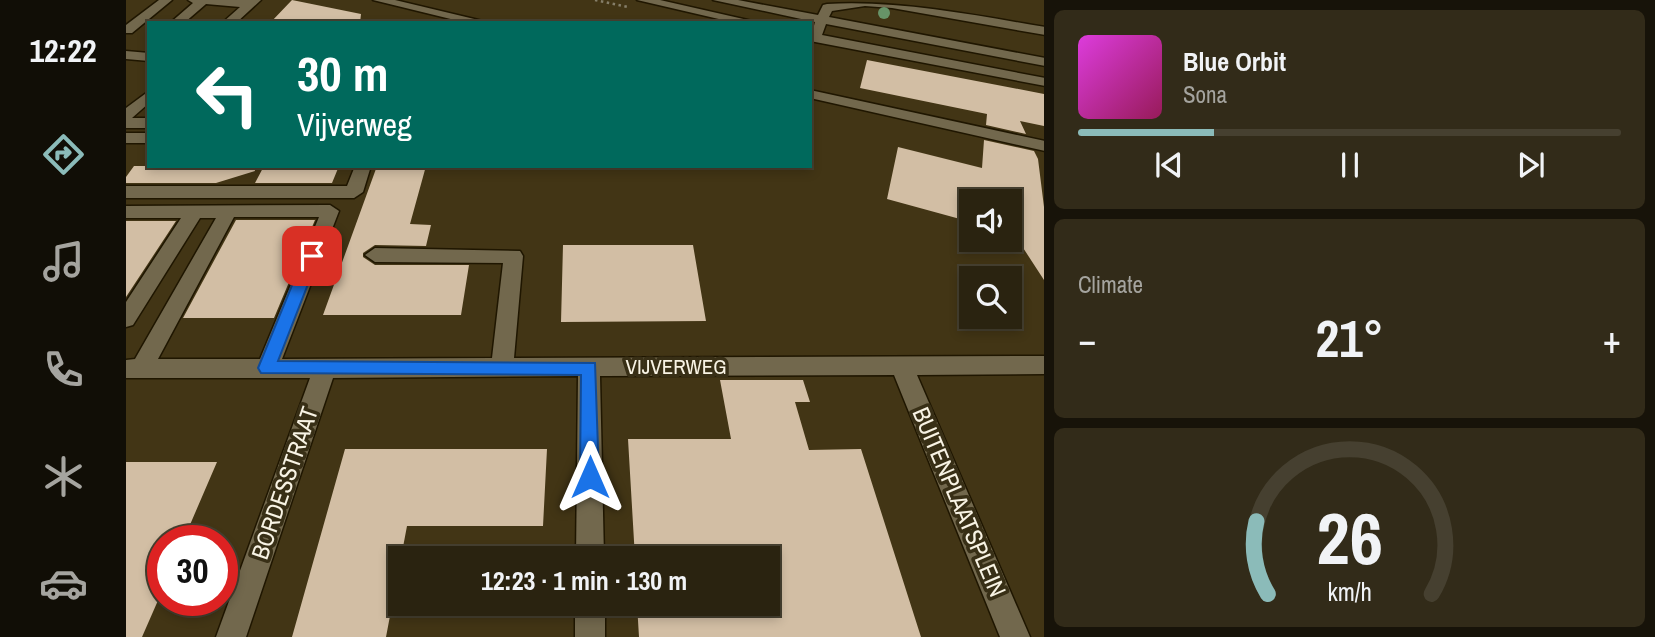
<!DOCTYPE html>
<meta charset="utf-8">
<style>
:root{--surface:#2a2310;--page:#322b19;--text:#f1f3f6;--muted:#a5a49f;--line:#464030;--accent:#8bbbb9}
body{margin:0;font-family:"Archivo Narrow",sans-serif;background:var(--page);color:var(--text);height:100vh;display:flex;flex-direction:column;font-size:26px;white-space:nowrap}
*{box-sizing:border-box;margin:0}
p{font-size:23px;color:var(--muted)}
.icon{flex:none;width:38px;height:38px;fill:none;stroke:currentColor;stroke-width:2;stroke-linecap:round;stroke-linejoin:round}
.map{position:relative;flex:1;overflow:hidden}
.drawer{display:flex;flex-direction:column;gap:10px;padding:10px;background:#171309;width:611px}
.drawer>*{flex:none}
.banner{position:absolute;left:21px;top:21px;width:665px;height:147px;border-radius:0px;box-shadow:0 4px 10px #0003,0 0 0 2px var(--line);background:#00695c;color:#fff;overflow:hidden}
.tools{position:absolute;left:833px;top:189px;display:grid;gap:14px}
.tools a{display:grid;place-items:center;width:63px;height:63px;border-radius:0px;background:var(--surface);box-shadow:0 4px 10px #0003,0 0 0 2px var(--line);font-size:35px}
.speed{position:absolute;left:21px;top:525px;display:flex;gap:14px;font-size:35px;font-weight:700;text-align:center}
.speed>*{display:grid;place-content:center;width:91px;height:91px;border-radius:50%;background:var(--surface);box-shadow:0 4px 10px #0003,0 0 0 2px var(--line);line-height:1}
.speed .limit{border:10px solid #d22;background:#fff;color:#111}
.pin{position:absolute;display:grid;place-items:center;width:60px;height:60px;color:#fff;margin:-30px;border-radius:14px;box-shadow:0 4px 10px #0006}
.me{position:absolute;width:77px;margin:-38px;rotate:0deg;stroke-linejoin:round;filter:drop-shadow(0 0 5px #0008)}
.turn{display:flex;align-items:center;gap:24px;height:147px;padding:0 35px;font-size:32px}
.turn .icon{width:91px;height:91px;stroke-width:2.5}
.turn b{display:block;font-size:49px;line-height:60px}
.big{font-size:52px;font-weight:700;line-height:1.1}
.drawer .card{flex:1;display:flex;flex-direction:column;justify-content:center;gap:10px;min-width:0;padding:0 24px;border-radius:10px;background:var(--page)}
.drawer .dial{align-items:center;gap:0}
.dial svg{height:182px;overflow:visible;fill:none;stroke:var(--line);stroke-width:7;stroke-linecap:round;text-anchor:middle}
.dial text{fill:var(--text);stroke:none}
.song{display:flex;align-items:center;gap:21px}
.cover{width:84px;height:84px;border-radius:10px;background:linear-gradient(135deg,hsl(300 70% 55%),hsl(330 70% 35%))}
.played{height:7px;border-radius:4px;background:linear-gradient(90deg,var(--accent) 25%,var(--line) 25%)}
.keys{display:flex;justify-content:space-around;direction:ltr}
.heat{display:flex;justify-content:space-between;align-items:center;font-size:38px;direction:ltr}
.trip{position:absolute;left:262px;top:546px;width:392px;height:70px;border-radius:0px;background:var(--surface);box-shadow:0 4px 10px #0003,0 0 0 2px var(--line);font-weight:700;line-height:70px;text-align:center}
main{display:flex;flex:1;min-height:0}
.tab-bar{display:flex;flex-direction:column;width:126px;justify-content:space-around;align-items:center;background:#110e06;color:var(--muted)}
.tab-bar .icon{width:49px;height:49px}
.tab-bar .selected{color:var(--accent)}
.tab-bar b{font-size:32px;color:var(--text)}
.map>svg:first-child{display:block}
</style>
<main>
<nav class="tab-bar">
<b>12:22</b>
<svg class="icon selected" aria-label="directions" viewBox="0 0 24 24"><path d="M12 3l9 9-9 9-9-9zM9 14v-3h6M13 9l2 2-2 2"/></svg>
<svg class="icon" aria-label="music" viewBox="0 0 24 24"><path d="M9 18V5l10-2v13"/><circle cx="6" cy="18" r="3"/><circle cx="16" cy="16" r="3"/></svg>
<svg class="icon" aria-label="phone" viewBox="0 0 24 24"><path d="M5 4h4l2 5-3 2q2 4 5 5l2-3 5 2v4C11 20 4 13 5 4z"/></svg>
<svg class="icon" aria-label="climate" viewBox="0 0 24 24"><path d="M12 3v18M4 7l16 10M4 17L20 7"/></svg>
<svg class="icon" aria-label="car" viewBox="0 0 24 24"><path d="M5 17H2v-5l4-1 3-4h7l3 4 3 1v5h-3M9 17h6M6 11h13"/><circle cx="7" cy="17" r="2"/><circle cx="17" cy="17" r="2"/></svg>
</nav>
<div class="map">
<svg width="919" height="637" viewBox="0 0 919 637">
<rect width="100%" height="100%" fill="#382f16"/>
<path fill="#423515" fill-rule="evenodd" d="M0,0H918V637H0ZM23,23H684V166H23ZM845,201H884V240H845ZM845,278H884V317H845ZM37,541H96V600H37ZM275,558H642V604H275Z"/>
<path fill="#d2bea4" d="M166,0L235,14L234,23H144Z
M741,60L918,94V126L894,121L900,134L860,125L861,114L734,88Z
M858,140L908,151L912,159L918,207V280L890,237H884V201H845V222L761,199L772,147L856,168Z
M8,166H128L129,171L90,183H0V177Z
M138,166H213L206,183H129Z
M251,166H300L284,224L305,225L300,246L249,245L237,253V257L249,265H343L335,315H197Z
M110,220H189L148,318H57Z
M0,221H50L0,297Z
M437,245H567L580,321L435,322Z
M594,380H677L684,402H669L683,450L735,449L795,637H513L511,604H642V558H509L502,439H605Z
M219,449H421L417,526H281L260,637H166Z
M0,462H91L57,541H37V589L16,637H0Z"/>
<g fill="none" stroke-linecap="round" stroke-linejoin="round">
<defs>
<path id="minor" d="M33,0H46L6,33H0V25Z
M62,0H135L110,23H96L114,7L80,4L58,23H44L67,3Z
M247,0H269L365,23H341Z
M511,0H534L635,23H610Z
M587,0H612L692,15L697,5L701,4C773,0 847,15 919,27V35L766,8L739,6L706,11L703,17L919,58V66L700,24L696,35L919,78V86L684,41L689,22Z
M0,51L23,53V61L0,59Z
M684,90L919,141V151L684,98Z
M23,91V103L6,118H23V128H0V108Z
M0,133H23V143H0Z
M229,166H245L237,192L228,198H0V186H221Z
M204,205L213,211L156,359L366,358L377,263L249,262L239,255L249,248L394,251L397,256L388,358L919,356V374L791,375L904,637H874L768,375L474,376L478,558H450L452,376L207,378L120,637H90L184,378H0V360L9,359L90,218H74L7,325L0,327V302L55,218H0V206ZM108,217H193L134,359H32Z
M449,604H479V637H449Z"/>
</defs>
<use href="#minor" stroke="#1f1600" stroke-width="3"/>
<path stroke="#857e69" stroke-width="2.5" stroke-dasharray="2.5 3.5" stroke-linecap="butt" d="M469,0L502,7"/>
<use href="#minor" fill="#72684d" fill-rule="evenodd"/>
</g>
<circle fill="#679368" cx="758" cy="13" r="6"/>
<path fill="#1a73e8" stroke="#114b97" stroke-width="2" d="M186,251L193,256L152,361L469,363L473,477L470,483L464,486L457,483L454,477L455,375L135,373L132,368L178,256Z"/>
<g text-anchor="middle" stroke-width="7" stroke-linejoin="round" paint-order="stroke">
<g font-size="21" fill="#f8f3e4" stroke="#382f16">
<text x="550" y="374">VIJVERWEG</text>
</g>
<g font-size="24" fill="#f8f3e4" stroke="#382f16">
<text transform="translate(159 483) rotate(-71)" y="8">BORDESSTRAAT</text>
<text transform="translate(833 502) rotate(67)" y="8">BUITENPLAATSPLEIN</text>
</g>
</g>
</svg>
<div class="tools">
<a><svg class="icon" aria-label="sound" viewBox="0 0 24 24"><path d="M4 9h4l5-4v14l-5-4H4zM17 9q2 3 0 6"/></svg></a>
<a><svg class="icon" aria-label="search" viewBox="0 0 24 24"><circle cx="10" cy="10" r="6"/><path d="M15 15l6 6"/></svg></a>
</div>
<div class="speed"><div class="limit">30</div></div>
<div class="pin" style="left:186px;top:256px;background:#d93025"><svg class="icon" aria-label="arrive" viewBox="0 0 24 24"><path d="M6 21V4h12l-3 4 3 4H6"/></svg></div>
<svg class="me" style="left:464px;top:477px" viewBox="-20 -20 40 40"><path d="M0-17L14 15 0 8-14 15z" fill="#1a73e8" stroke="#fff" stroke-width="4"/></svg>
<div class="trip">12:23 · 1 min · 130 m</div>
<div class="banner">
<div class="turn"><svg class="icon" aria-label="left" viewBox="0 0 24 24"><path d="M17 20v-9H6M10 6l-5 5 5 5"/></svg><div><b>30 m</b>Vijverweg</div></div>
</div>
</div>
<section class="drawer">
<div class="card">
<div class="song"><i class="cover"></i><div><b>Blue Orbit</b><p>Sona</p></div></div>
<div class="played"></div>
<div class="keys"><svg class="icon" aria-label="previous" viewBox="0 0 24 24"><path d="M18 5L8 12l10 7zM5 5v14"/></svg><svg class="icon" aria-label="pause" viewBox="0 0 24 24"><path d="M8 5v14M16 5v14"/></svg><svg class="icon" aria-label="next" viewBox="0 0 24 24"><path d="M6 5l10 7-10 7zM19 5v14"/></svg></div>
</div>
<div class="card"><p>Climate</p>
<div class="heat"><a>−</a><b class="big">21°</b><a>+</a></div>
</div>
<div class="card dial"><svg viewBox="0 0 100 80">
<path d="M14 69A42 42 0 1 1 86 69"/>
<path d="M14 69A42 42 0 0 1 9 37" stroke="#8bbbb9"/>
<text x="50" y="56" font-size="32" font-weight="700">26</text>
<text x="50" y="72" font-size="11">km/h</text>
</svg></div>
</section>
</main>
